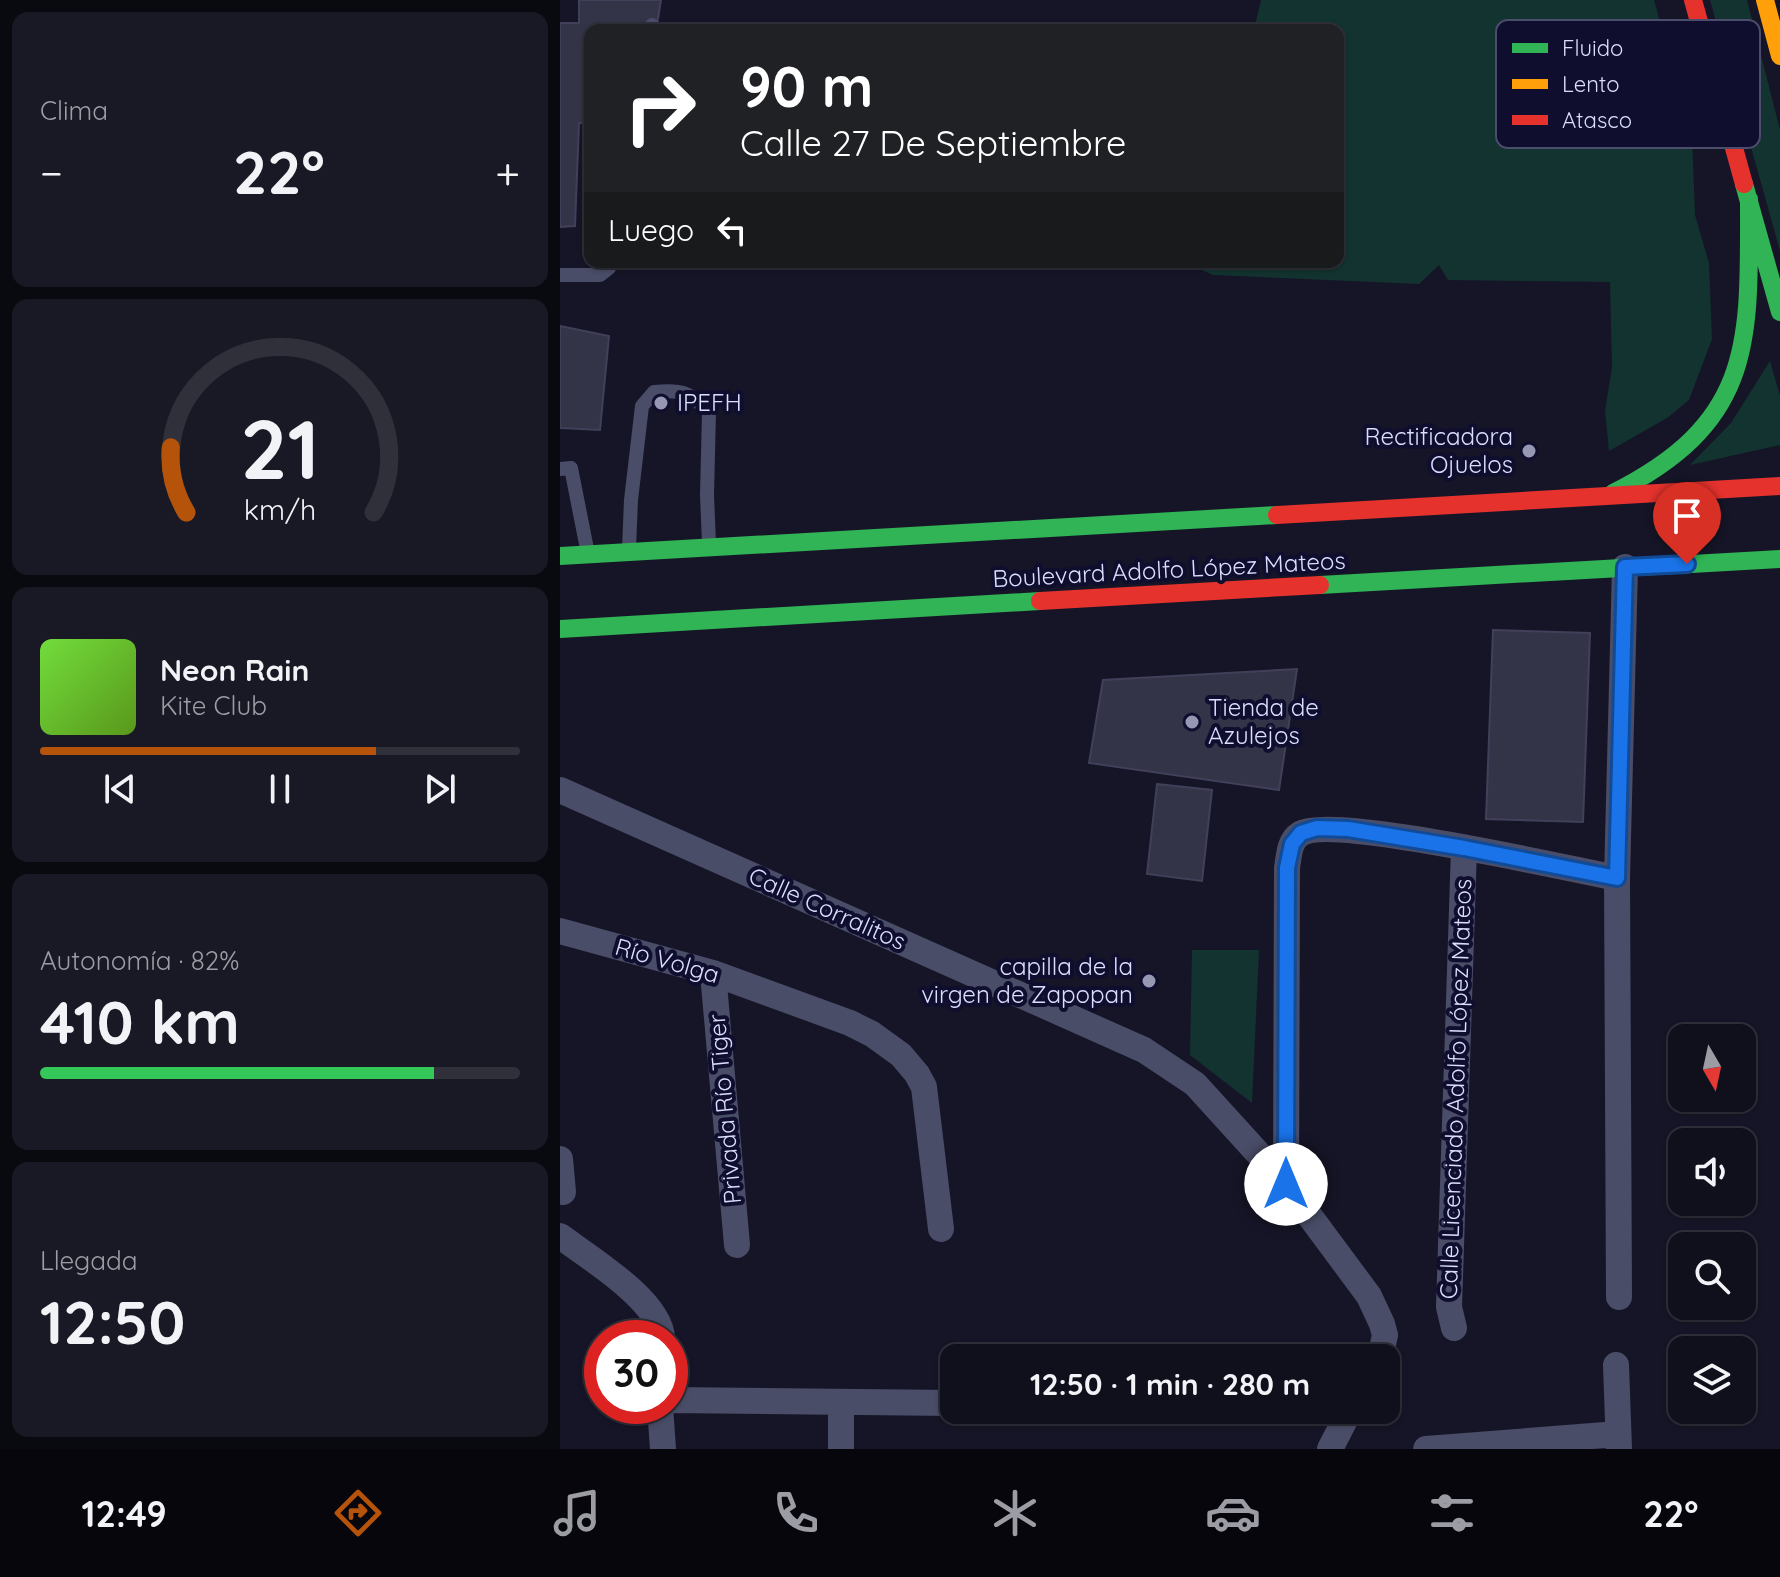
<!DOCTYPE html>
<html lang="es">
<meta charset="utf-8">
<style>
:root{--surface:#10101d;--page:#191926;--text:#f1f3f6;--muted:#9c9da4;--line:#30303b;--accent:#b45309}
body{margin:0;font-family:Quicksand,sans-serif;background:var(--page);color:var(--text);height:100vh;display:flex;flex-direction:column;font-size:30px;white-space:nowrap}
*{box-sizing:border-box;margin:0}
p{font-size:26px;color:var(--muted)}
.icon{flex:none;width:44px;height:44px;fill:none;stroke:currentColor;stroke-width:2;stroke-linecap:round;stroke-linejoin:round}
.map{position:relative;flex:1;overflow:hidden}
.drawer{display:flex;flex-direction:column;gap:12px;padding:12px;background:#090910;width:560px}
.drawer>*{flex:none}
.hud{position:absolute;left:24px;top:24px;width:760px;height:244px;border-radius:16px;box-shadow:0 2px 6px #0004,0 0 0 2px var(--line);background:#202124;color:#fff;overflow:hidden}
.needle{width:52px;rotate:171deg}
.buttons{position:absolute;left:1108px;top:1024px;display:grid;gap:16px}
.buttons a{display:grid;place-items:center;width:88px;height:88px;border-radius:16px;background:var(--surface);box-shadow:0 2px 6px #0004,0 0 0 2px var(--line);font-size:40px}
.speed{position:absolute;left:24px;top:1320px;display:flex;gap:16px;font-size:40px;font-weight:700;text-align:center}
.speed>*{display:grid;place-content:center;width:104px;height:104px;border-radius:50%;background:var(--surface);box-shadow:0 2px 6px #0004,0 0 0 2px var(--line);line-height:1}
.speed .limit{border:12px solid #d22;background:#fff;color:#111}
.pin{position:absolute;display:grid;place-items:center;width:68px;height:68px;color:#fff;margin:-82px -34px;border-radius:50% 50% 50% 0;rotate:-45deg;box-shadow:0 0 8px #0007}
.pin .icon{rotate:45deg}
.me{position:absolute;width:88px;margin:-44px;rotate:0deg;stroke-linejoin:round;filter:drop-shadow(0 0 6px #0008)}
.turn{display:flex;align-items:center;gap:28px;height:168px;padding:0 24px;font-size:36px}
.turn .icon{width:104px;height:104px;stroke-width:2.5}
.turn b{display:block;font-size:56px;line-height:68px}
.then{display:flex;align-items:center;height:76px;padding:0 24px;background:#0003;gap:16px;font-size:30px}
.big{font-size:60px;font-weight:700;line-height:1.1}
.drawer .widget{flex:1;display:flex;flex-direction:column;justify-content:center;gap:12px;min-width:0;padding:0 28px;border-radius:16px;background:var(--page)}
.drawer .dial{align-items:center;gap:0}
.dial svg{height:208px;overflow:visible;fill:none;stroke:var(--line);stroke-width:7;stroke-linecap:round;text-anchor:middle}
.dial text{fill:var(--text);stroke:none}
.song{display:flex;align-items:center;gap:24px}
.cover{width:96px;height:96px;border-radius:12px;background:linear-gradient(135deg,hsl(100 70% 55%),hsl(90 70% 35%))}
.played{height:8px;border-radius:4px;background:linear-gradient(90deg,var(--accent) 70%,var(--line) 70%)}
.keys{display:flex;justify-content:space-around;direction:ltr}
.heat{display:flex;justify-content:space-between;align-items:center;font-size:44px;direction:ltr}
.charge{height:12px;border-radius:6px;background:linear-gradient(90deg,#34c759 82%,var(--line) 0)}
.trip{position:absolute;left:380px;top:1344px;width:460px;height:80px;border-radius:16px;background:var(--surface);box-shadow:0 2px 6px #0004,0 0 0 2px var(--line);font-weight:700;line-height:80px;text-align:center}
.tab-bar{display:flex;height:128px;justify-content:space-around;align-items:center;background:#06060c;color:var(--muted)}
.tab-bar .icon{width:56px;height:56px}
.tab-bar .active{color:var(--accent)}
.tab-bar b{font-size:36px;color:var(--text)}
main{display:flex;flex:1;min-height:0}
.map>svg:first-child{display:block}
</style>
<main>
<section class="drawer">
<div class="widget"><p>Clima</p>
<div class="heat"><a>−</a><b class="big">22°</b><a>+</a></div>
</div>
<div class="widget dial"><svg viewBox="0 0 100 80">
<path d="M14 69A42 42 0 1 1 86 69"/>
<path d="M14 69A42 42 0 0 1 8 44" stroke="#b45309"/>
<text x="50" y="56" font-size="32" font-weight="700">21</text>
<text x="50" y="72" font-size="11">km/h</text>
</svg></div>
<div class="widget">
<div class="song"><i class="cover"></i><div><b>Neon Rain</b><p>Kite Club</p></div></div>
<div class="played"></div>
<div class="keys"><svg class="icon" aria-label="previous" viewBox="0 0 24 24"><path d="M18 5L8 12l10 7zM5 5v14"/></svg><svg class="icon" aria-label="pause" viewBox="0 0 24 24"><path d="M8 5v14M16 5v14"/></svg><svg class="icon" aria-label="next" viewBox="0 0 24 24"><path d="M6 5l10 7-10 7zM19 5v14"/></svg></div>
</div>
<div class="widget"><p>Autonomía · 82%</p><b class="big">410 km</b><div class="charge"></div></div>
<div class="widget"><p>Llegada</p><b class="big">12:50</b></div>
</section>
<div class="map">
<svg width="1220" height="1449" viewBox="0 0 1220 1449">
<rect width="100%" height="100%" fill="#161527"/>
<path fill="#12332f" d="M701,0H1094L1132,137L1135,215L1149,263L1152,339L1129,400L1107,418L1049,451L1045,411L1052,367L1050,282L888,280L879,265L859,284L653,275L635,267L636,262H778V30H694Z
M1150,0H1187L1220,130V251Z
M1210,361L1220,396V445L1130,465L1171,423Z
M632,950H699L692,1103L630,1055Z"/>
<path fill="#343448" stroke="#41405a" stroke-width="2" d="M19,0H101L97,25L67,24V30H30V123H19L15,226L0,227V23H19Z
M0,326L49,336L40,430L0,428Z
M933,630L1030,633L1023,822L926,819Z
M737,669L719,790L529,763L543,680Z
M597,784L652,790L642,881L587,874Z"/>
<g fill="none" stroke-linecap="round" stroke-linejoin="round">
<path stroke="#4a4d68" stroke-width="14" d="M91,30L92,25
M0,275H40L49,268L51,262
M0,469L11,468L27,549
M69,549L71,500L82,406L94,392C122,389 129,392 149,412L147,495L149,543"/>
<path stroke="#4a4d68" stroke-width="26" d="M0,790L584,1050L635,1084L726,1184L809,1296L822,1324L825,1335L820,1358
M0,931L153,973L290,1023L312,1034L341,1055L357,1074L364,1087L381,1229
M153,973L177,1245
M0,1159L3,1192
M726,1184L727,868C729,856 729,841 740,834C771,814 1009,869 1057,878
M0,1236C28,1257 101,1301 102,1338
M1059,1297L1057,878L1065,567
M894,1328L889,1307L904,848
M1056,1365L1059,1449
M110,1400L394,1403
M100,1406L103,1449
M281,1449V1403
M770,1449L790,1410
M866,1449L1058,1434"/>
<path stroke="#30b455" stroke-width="18" d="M1184,184L1220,312
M1053,493C1196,421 1189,341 1189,199
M0,556L717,515
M760,585L1220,559
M0,629L480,601"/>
<path stroke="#ff9f0a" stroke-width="18" d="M1205,0L1220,56"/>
<path stroke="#e5322d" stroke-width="18" d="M1133,0L1184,184
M717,515L1220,486
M480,601L760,585"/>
</g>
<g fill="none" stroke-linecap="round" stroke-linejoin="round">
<defs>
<path id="route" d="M726,1184L727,868L732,844L741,833L757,828L788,829L904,848L1057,878L1065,567L1127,564"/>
</defs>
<use href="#route" stroke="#114b97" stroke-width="20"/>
<use href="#route" stroke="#1a73e8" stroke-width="14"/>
</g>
<g fill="#9697b3" stroke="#0f0e2e" stroke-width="3">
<circle cx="101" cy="403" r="8"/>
<circle cx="969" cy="451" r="8"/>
<circle cx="632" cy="722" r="8"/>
<circle cx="589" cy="981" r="8"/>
</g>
<g text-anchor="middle" stroke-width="8" stroke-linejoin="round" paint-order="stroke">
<g font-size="24" fill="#dbddff" stroke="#0f0e2e" text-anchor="start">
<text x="117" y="411">IPEFH</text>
<text x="953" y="445" text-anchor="end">Rectificadora<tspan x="953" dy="28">Ojuelos</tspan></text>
<text x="648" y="716">Tienda de<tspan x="648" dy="28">Azulejos</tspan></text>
<text x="573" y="975" text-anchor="end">capilla de la<tspan x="573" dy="28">virgen de Zapopan</tspan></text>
</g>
<g font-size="24" fill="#dbddff" stroke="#0f0e2e">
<text transform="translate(609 570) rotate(-3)" y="8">Boulevard Adolfo López Mateos</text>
<text transform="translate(267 909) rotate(24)" y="8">Calle Corralitos</text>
<text transform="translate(107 961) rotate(16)" y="8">Río Volga</text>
<text transform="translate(896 1089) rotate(-88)" y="8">Calle Licenciado Adolfo López Mateos</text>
<text transform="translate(165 1109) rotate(-95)" y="8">Privada Río Tiger</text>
</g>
</g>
<rect x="936" y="20" width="264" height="128" rx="12" fill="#0f0e2e" stroke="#4c4c6d" stroke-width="2"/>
<rect x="952" y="43" width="36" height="10" fill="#30b455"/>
<rect x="952" y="79" width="36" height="10" fill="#ff9f0a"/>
<rect x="952" y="115" width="36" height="10" fill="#e5322d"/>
<g font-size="22" fill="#dbddff">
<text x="1002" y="56">Fluido</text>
<text x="1002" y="92">Lento</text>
<text x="1002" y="128">Atasco</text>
</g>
</svg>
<div class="buttons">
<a><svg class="needle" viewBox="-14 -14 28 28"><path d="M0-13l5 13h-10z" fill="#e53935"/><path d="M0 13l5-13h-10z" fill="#9c9da4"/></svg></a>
<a><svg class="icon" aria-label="sound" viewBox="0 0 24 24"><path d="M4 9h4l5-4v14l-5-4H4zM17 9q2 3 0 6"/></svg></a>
<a><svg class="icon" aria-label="search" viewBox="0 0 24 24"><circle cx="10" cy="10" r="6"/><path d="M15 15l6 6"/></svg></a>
<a><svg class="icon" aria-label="layers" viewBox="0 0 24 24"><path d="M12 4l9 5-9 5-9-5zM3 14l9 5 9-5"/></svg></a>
</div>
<div class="speed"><div class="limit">30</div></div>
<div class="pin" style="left:1127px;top:564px;background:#d93025"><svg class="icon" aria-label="arrive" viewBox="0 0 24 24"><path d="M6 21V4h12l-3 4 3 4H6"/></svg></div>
<svg class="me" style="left:726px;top:1184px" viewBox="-20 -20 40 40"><circle r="19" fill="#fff"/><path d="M0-13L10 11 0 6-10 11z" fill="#1a73e8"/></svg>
<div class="trip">12:50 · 1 min · 280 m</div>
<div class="hud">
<div class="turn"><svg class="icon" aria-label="right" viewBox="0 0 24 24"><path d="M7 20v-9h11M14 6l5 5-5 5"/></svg><div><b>90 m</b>Calle 27 De Septiembre</div></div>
<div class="then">Luego<svg class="icon" aria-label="left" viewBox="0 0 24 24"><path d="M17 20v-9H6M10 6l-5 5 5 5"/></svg></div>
</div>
</div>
</main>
<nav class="tab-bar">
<b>12:49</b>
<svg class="icon active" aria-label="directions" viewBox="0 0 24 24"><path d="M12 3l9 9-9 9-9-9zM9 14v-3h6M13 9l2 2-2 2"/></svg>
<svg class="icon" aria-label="music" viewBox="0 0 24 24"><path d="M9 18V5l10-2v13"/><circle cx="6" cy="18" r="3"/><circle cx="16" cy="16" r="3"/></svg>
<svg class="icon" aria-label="phone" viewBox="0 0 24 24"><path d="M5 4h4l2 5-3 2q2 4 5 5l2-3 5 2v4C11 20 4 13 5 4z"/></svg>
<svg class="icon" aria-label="climate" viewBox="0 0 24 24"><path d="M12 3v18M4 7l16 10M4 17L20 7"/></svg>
<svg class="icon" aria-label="car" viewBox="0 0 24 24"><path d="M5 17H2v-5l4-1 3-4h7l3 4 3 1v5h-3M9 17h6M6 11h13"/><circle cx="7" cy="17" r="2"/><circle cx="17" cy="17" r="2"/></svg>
<svg class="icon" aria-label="filters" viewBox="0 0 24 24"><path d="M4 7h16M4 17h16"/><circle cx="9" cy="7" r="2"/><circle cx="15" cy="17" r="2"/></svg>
<b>22°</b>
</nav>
